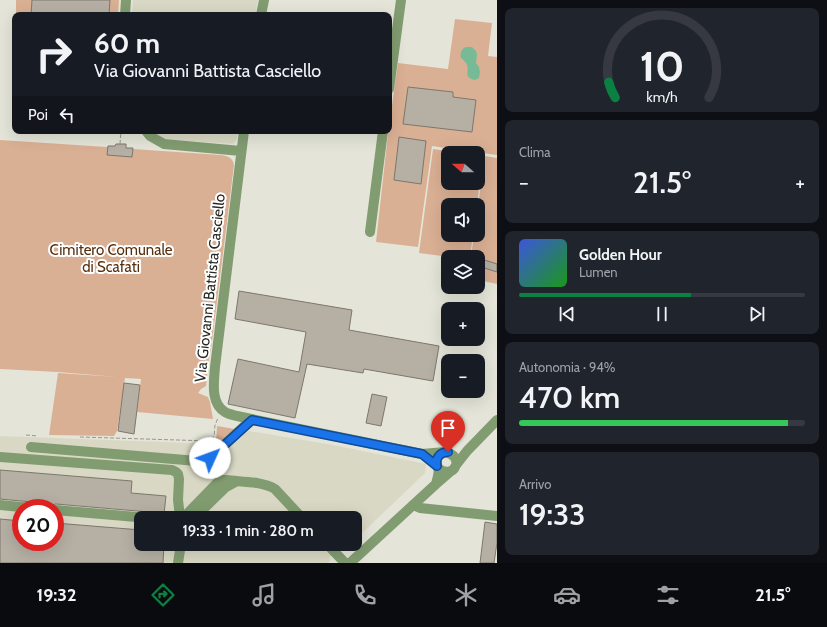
<!DOCTYPE html>
<html lang="it">
<meta charset="utf-8">
<style>
:root{--surface:#171b24;--page:#20242c;--text:#f1f3f6;--muted:#9ea1a6;--line:#363941;--accent:#0b8043}
body{margin:0;font-family:Cabin,sans-serif;background:var(--page);color:var(--text);height:100vh;display:flex;flex-direction:column;font-size:15px;white-space:nowrap}
*{box-sizing:border-box;margin:0}
p{font-size:13px;color:var(--muted)}
.icon{flex:none;width:22px;height:22px;fill:none;stroke:currentColor;stroke-width:2;stroke-linecap:round;stroke-linejoin:round}
.map{position:relative;flex:1;overflow:hidden}
.details{display:flex;flex-direction:column;gap:8px;padding:8px;background:#0d0f14;width:330px}
.details>*{flex:none}
.banner{position:absolute;left:12px;top:12px;width:380px;height:122px;border-radius:8px;box-shadow:0 4px 16px #0002;background:#171b24;color:var(--text);overflow:hidden}
.needle{width:26px;rotate:290deg}
.fabs{position:absolute;left:441px;top:146px;display:grid;gap:8px}
.fabs a{display:grid;place-items:center;width:44px;height:44px;border-radius:8px;background:var(--surface);box-shadow:0 4px 16px #0002;font-size:20px}
.speed{position:absolute;left:12px;top:499px;display:flex;gap:8px;font-size:20px;font-weight:700;text-align:center}
.speed>*{display:grid;place-content:center;width:52px;height:52px;border-radius:50%;background:var(--surface);box-shadow:0 4px 16px #0002;line-height:1}
.speed .limit{border:6px solid #d22;background:#fff;color:#111}
.pin{position:absolute;display:grid;place-items:center;width:34px;height:34px;color:#fff;margin:-41px -17px;border-radius:50% 50% 50% 0;rotate:-45deg;box-shadow:0 0 4px #0007}
.pin .icon{rotate:45deg}
.me{position:absolute;width:44px;margin:-22px;rotate:47deg;stroke-linejoin:round;filter:drop-shadow(0 0 3px #0008)}
.turn{display:flex;align-items:center;gap:14px;height:84px;padding:0 16px;font-size:18px}
.turn .icon{width:52px;height:52px;stroke-width:2.5}
.turn b{display:block;font-size:28px;line-height:34px}
.then{display:flex;align-items:center;height:38px;padding:0 16px;background:#0003;gap:8px;font-size:15px}
.big{font-size:30px;font-weight:600;line-height:1.1}
.details .widget{flex:1;display:flex;flex-direction:column;justify-content:center;gap:6px;min-width:0;padding:0 14px;border-radius:8px;background:var(--page)}
.details .dial{align-items:center;gap:0}
.dial svg{height:104px;overflow:visible;fill:none;stroke:var(--line);stroke-width:7;stroke-linecap:round;text-anchor:middle}
.dial text{fill:var(--text);stroke:none}
.song{display:flex;align-items:center;gap:12px}
.cover{width:48px;height:48px;border-radius:6px;background:linear-gradient(135deg,hsl(230 70% 55%),hsl(120 70% 35%))}
.played{height:4px;border-radius:2px;background:linear-gradient(90deg,var(--accent) 60%,var(--line) 60%)}
.keys{display:flex;justify-content:space-around;direction:ltr}
.heat{display:flex;justify-content:space-between;align-items:center;font-size:22px;direction:ltr}
.charge{height:6px;border-radius:3px;background:linear-gradient(90deg,#34c759 94%,var(--line) 0)}
.trip{position:absolute;left:134px;top:511px;width:228px;height:40px;border-radius:8px;background:var(--surface);box-shadow:0 4px 16px #0002;font-weight:600;line-height:40px;text-align:center}
.tab-bar{display:flex;height:64px;justify-content:space-around;align-items:center;background:#090b0e;color:var(--muted)}
.tab-bar .icon{width:28px;height:28px}
.tab-bar .on{color:var(--accent)}
.tab-bar b{font-size:18px;color:var(--text)}
main{display:flex;flex:1;min-height:0}
.map>svg:first-child{display:block}
</style>
<main>
<div class="map">
<svg width="497" height="563" viewBox="0 0 497 563">
<rect width="100%" height="100%" fill="#e4e5d8"/>
<path fill="#d8d8c4" fill-rule="evenodd" d="M133,0H258L255,15H132Z
M154,131H238L237,139L233,144L163,139Z
M249,431L333,445L426,464L425,473L358,537L355,535V518H141V544H343L329,558L331,560L328,563H0V436L216,444L223,451L234,440ZM21,508H55V542H21Z"/>
<path fill="#dab094" d="M16,0H119L118,15H16Z
M455,19L492,23L488,56L497,57V155L432,146L418,247L376,242L388,134L398,63L448,69Z
M0,140L107,147L108,146H115L116,144H126V148H133V149L221,155C228,156 233,158 234,165L210,357L209,358L206,386L201,389L198,393L208,397L210,402L213,419L137,412L141,379L125,378L117,431L114,436L49,435L58,373L118,377L58,372L0,369Z
M433,149L461,153H448V183H478V155L483,156L477,205H448V235H473L470,257H450L419,253Z
M485,156L497,158V284L478,280V257H471L474,235H478V206Z
M217,426L235,429L226,438L216,444L209,455L211,444H216Z"/>
<path fill="#76bb96" d="M466,47H472L476,51L477,55L476,63L479,67L480,72L479,78L475,80C462,77 471,71 466,63C465,61 463,60 461,58C460,53 461,49 466,47Z"/>
<path fill="#b5afa4" stroke="#7d776c" d="M32,0H110L109,15H31Z
M408,87L453,92V97L476,100L472,132L403,124Z
M399,137L426,141L421,184L394,180Z
M116,144H126V148H133L132,157L107,155L108,146H115Z
M478,258L497,264V272L478,266Z
M239,291L352,310L349,330L439,346L433,381L364,369L363,373L307,364L295,418L228,404L238,359L299,372L306,332L235,319Z
M124,383L140,385L134,434L118,431Z
M372,394L387,397L381,426L366,423Z
M0,470L132,481L131,493L166,496L164,514L152,513L149,512L56,504L51,505L36,504L32,502L0,499Z
M0,519L21,521V542H55V523L141,530V544H164L163,563H0Z
M485,522L497,524V543L494,563H480Z"/>
<g fill="none" stroke-linecap="round" stroke-linejoin="round">
<path stroke="#96968d" stroke-width="1" stroke-dasharray="4 2" stroke-linecap="butt" d="M120,144L121,131
M26,435L38,436
M80,437L210,441C216,437 214,431 215,425C216,423 217,420 218,418"/>
<path stroke="#829c71" stroke-width="10" d="M125,15L126,0
M261,15L264,0
M389,89L401,0
M146,131L150,136L164,144L241,151
M244,131L215,367C214,381 210,403 225,412C228,414 233,415 237,416L422,454L445,452
M370,232L383,131
M31,447L197,461H206L210,458L252,419
M0,457L172,470L176,472L178,474L179,479L178,500L180,517
M456,465L467,451L497,420
M436,484C437,479 440,473 438,468C437,464 435,461 438,457C444,448 459,455 456,465C453,474 444,473 438,468
M0,505L31,508
M413,505L420,508L497,516
M55,510L148,518
M186,515L218,482L222,480H226C242,482 261,481 275,489L302,518
M194,518L226,487L237,481
M327,544L345,563
M178,563L181,544
M350,563L436,484L451,471"/>
</g>
<g fill="none" stroke-linecap="round" stroke-linejoin="round">
<defs>
<path id="route" d="M210,458L252,420L422,454L437,466C435,458 440,452 448,452"/>
</defs>
<use href="#route" stroke="#114b97" stroke-width="10"/>
<use href="#route" stroke="#1a73e8" stroke-width="7"/>
</g>
<g text-anchor="middle" stroke-width="4" stroke-linejoin="round" paint-order="stroke">
<g font-size="15" fill="#562f0f" stroke="#fff">
<text x="111" y="255">Cimitero Comunale<tspan x="111" dy="17">di Scafati</tspan></text>
</g>
<g font-size="15" fill="#282823" stroke="#fff">
<text transform="translate(210 288) rotate(-84)" y="5">Via Giovanni Battista Casciello</text>
</g>
</g>
</svg>
<div class="fabs">
<a><svg class="needle" viewBox="-14 -14 28 28"><path d="M0-13l5 13h-10z" fill="#e53935"/><path d="M0 13l5-13h-10z" fill="#9ea1a6"/></svg></a>
<a><svg class="icon" aria-label="sound" viewBox="0 0 24 24"><path d="M4 9h4l5-4v14l-5-4H4zM17 9q2 3 0 6"/></svg></a>
<a><svg class="icon" aria-label="layers" viewBox="0 0 24 24"><path d="M12 4l9 5-9 5-9-5zM3 14l9 5 9-5"/></svg></a>
<a>+</a>
<a>−</a>
</div>
<div class="speed"><div class="limit">20</div></div>
<div class="pin" style="left:448px;top:452px;background:#d93025"><svg class="icon" aria-label="arrive" viewBox="0 0 24 24"><path d="M6 21V4h12l-3 4 3 4H6"/></svg></div>
<svg class="me" style="left:210px;top:458px" viewBox="-20 -20 40 40"><circle r="19" fill="#fff"/><path d="M0-13L10 11 0 6-10 11z" fill="#1a73e8"/></svg>
<div class="trip">19:33 · 1 min · 280 m</div>
<div class="banner">
<div class="turn"><svg class="icon" aria-label="right" viewBox="0 0 24 24"><path d="M7 20v-9h11M14 6l5 5-5 5"/></svg><div><b>60 m</b>Via Giovanni Battista Casciello</div></div>
<div class="then">Poi<svg class="icon" aria-label="left" viewBox="0 0 24 24"><path d="M17 20v-9H6M10 6l-5 5 5 5"/></svg></div>
</div>
</div>
<section class="details">
<div class="widget dial"><svg viewBox="0 0 100 80">
<path d="M14 69A42 42 0 1 1 86 69"/>
<path d="M14 69A42 42 0 0 1 9 57" stroke="#0b8043"/>
<text x="50" y="56" font-size="32" font-weight="700">10</text>
<text x="50" y="72" font-size="11">km/h</text>
</svg></div>
<div class="widget"><p>Clima</p>
<div class="heat"><a>−</a><b class="big">21.5°</b><a>+</a></div>
</div>
<div class="widget">
<div class="song"><i class="cover"></i><div><b>Golden Hour</b><p>Lumen</p></div></div>
<div class="played"></div>
<div class="keys"><svg class="icon" aria-label="previous" viewBox="0 0 24 24"><path d="M18 5L8 12l10 7zM5 5v14"/></svg><svg class="icon" aria-label="pause" viewBox="0 0 24 24"><path d="M8 5v14M16 5v14"/></svg><svg class="icon" aria-label="next" viewBox="0 0 24 24"><path d="M6 5l10 7-10 7zM19 5v14"/></svg></div>
</div>
<div class="widget"><p>Autonomia · 94%</p><b class="big">470 km</b><div class="charge"></div></div>
<div class="widget"><p>Arrivo</p><b class="big">19:33</b></div>
</section>
</main>
<nav class="tab-bar">
<b>19:32</b>
<svg class="icon on" aria-label="directions" viewBox="0 0 24 24"><path d="M12 3l9 9-9 9-9-9zM9 14v-3h6M13 9l2 2-2 2"/></svg>
<svg class="icon" aria-label="music" viewBox="0 0 24 24"><path d="M9 18V5l10-2v13"/><circle cx="6" cy="18" r="3"/><circle cx="16" cy="16" r="3"/></svg>
<svg class="icon" aria-label="phone" viewBox="0 0 24 24"><path d="M5 4h4l2 5-3 2q2 4 5 5l2-3 5 2v4C11 20 4 13 5 4z"/></svg>
<svg class="icon" aria-label="climate" viewBox="0 0 24 24"><path d="M12 3v18M4 7l16 10M4 17L20 7"/></svg>
<svg class="icon" aria-label="car" viewBox="0 0 24 24"><path d="M5 17H2v-5l4-1 3-4h7l3 4 3 1v5h-3M9 17h6M6 11h13"/><circle cx="7" cy="17" r="2"/><circle cx="17" cy="17" r="2"/></svg>
<svg class="icon" aria-label="filters" viewBox="0 0 24 24"><path d="M4 7h16M4 17h16"/><circle cx="9" cy="7" r="2"/><circle cx="15" cy="17" r="2"/></svg>
<b>21.5°</b>
</nav>
